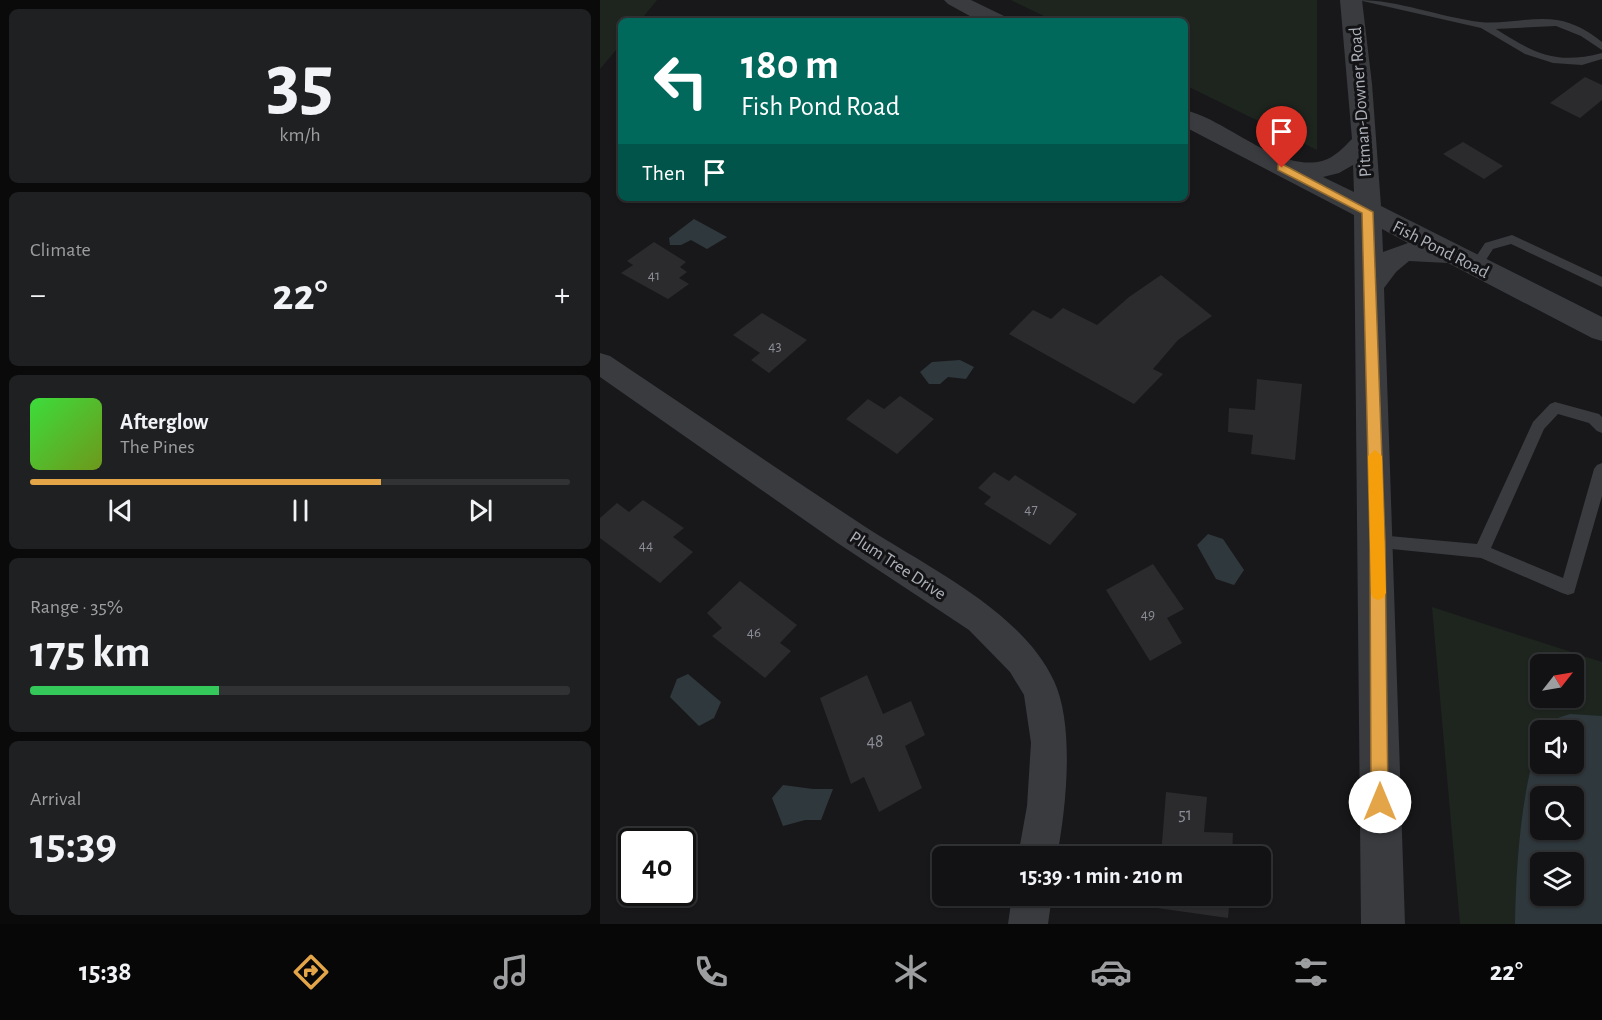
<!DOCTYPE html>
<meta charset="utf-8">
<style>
:root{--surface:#121214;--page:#1f2022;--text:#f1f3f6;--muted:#9c9ea0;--line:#313234;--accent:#e3a548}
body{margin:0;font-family:"Alegreya Sans",sans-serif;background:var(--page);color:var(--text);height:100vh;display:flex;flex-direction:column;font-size:22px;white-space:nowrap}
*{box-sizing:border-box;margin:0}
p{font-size:20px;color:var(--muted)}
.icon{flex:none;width:33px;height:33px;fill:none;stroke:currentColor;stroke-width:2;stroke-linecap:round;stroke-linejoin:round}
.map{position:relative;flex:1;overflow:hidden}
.side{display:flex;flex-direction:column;gap:9px;padding:9px;background:#0a0a0b;width:600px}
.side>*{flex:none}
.hud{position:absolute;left:18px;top:18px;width:570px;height:183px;border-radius:9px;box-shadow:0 2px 4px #0004,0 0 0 2px var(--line);background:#00695c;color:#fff;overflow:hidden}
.needle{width:39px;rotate:59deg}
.controls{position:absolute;left:930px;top:654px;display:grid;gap:12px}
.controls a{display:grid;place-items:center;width:54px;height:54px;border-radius:9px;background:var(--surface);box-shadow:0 2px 4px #0004,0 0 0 2px var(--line);font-size:30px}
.speed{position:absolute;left:18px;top:828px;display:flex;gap:12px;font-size:30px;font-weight:700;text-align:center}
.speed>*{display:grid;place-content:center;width:78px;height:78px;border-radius:50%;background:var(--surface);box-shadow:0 2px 4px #0004,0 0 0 2px var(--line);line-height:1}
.speed .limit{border:3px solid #111;border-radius:9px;background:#fff;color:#111}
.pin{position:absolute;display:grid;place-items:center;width:51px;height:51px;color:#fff;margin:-62px -26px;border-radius:50% 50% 50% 0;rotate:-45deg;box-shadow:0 0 6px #0007}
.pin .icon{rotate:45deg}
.me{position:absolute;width:66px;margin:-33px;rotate:0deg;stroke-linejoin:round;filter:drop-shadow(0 0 4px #0008)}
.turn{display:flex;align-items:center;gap:21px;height:126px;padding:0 24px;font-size:27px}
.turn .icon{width:78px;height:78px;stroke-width:2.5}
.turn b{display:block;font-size:42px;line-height:51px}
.then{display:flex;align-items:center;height:57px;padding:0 24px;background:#0003;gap:12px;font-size:22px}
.big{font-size:45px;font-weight:700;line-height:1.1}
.side .tile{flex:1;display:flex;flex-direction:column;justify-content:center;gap:9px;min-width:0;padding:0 21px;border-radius:9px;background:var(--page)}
.side .dial{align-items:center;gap:0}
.dial b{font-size:78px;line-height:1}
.song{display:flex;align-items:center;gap:18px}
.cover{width:72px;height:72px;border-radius:9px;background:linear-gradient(135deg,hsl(120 70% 55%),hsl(80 70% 35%))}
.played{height:6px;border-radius:3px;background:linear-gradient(90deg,var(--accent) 65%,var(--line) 65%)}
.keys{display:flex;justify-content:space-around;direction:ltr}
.heat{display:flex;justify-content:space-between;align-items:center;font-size:33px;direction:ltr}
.charge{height:9px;border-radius:4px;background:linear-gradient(90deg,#34c759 35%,var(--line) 0)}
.trip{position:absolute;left:332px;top:846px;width:339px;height:60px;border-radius:9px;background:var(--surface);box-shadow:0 2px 4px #0004,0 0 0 2px var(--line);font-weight:700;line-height:60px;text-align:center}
.dock{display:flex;height:96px;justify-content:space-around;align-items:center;background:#070708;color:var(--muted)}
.dock .icon{width:42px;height:42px}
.dock .current{color:var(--accent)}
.dock b{font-size:27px;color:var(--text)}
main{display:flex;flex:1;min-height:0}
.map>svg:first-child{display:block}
</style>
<main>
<section class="side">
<div class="tile dial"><b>35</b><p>km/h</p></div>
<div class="tile"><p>Climate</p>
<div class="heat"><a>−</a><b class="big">22°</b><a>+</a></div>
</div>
<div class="tile">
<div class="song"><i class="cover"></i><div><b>Afterglow</b><p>The Pines</p></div></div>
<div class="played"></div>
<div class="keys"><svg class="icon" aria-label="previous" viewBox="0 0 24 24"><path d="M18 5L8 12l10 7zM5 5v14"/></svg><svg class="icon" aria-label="pause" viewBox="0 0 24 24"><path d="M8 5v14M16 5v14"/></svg><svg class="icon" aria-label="next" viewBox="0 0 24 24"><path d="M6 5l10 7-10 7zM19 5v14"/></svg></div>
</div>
<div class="tile"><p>Range · 35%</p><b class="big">175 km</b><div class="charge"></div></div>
<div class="tile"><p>Arrival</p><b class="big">15:39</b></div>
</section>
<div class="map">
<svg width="1002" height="924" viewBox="0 0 1002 924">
<rect width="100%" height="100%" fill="#18181a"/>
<path fill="#1e251f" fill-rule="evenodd" d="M0,0H57L40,21H21V44L0,69Z
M411,0H717V150L585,85V21H454Z
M832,607L1002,662V924H860ZM940,664H974V698H940ZM940,730H974V764H940ZM940,796H974V830H940ZM940,862H974V896H940Z"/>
<path fill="#2f383d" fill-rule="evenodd" d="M94,219L127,237L107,249L91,240L81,245H70L69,238Z
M360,360L374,367L366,379L348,377L340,384H329L320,372L332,362Z
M608,534L623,539L644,570L634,585L616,579L597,545Z
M88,674L121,702L114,718L99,726L70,697L77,679Z
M970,714L1002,716V924H915C916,866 921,790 940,736V764H974V730H945L958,718ZM974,796V830H940V796ZM974,862V896H940V862Z
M183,785L213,789H233L221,820H205L183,826L172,798Z"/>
<path fill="#2b2b2e" d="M985,77L1002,85V100L980,118L950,103Z
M863,142L903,166L884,179L843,154Z
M54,242L86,262L80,267L87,272L79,278L89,284L68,299L21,273L33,265L27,261Z
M561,275L612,316L578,340L553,369L563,374L534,404L409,334L433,310L451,319L463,308L497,325L529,297Z
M162,313L207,340L169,373L151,360L160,353L133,335Z
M657,379L702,384L695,460L651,454L653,435L628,432L629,408L655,410Z
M300,396L334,419L297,454L246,419L268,399L284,409Z
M394,472L409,481L415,475L477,514L450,545L384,504L391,497L378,488Z
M43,500L84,528L73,537L93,552L60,583L0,538V518L17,503L29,512Z
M553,564L584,609L567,618L582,643L550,661L506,590Z
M140,581L197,625L180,643L191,651L165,678L112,636L122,628L107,613Z
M267,675L283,714L311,701L325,735L305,746L322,788L279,812L264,777L251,784L220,698Z
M566,792L607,797L604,832L633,833L632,856H561Z
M558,896H630L628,918L557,908Z"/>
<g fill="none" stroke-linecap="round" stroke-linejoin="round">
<path fill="#393b3f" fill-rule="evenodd" d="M758,0C799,0 839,17 880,22C905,25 932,16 957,20C975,23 988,31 1002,42V50L981,36L956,26L896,29C935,54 956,65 1002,53V59L982,65L953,63L925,54L881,28Z
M912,235L1002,277V287L911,244L893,249L880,269H872L870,266L885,243Z
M955,402L999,414L1002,417V433L997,431L989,423L958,414L944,429L891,548L963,578L994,469L997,465L1002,463V496L974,593L968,595L962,593L881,558L772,547L770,542L772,537L778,535L877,544L933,422L950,404Z"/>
<path fill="#393b3f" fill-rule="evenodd" d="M0,353L10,356C92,411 173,466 255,520C320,564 420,608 454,681C475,726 466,809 457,856H418L427,806L431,743L424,695L410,672L369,630L236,542L0,377Z
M412,896H452L448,924H408Z"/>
<path fill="#393b3f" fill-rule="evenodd" d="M344,0H371L404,16L407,21H379L348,4Z
M740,0H762L772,84L781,206L1002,317V341L992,338L848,263L809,261L796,272L784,288L805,924H761L754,215L585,127V110C627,120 678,172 722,161C734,158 744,147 752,139ZM753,165L754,192L723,177L739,173ZM782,229L808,243L783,252Z"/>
</g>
<path fill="#e3a548" stroke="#946b2f" stroke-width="1.5" d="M682,164L773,212L785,542L788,802L786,808L780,811L774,808L771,802L770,542L762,213L678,170V165Z"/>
<path fill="#f59e0b" d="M775,450L782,456L786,593L783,598L778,600L773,598L771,593L768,456Z"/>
<g text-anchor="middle" stroke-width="6" stroke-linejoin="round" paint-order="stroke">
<g font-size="15" fill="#8b8e96">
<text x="54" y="280">41</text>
<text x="175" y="351">43</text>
<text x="431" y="514">47</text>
<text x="46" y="550">44</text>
<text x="548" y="619">49</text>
<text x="154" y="637">46</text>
</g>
<g font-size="18" fill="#acb0b9" stroke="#131315">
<text transform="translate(760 102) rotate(-94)" y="6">Pitman-Downer Road</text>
<text transform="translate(841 249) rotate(27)" y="6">Fish Pond Road</text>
<text transform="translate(298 565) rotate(33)" y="6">Plum Tree Drive</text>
</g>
<g font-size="18" fill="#8b8e96">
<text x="275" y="747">48</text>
<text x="585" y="820">51</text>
</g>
</g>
</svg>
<div class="controls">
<a><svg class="needle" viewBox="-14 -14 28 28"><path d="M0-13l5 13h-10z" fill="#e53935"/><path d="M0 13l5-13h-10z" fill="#9c9ea0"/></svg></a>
<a><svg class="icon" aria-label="sound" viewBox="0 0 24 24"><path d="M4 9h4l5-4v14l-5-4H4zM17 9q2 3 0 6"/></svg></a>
<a><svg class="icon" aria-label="search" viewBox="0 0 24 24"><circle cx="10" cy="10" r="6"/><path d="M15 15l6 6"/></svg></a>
<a><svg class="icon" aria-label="layers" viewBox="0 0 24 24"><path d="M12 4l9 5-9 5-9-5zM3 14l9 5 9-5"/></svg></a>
</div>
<div class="speed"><div class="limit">40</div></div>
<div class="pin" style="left:682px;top:168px;background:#d93025"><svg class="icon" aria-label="arrive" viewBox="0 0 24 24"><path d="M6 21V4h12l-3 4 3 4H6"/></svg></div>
<svg class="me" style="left:780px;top:802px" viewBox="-20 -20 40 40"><circle r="19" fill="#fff"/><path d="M0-13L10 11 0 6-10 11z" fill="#e3a548"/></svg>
<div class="trip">15:39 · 1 min · 210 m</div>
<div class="hud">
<div class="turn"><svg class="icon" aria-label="left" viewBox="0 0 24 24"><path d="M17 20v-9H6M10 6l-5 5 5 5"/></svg><div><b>180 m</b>Fish Pond Road</div></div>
<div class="then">Then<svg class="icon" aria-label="arrive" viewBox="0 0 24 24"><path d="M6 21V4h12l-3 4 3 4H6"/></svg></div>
</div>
</div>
</main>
<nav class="dock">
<b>15:38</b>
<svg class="icon current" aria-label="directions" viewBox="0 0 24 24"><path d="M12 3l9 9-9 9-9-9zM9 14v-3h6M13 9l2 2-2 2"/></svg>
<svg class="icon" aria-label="music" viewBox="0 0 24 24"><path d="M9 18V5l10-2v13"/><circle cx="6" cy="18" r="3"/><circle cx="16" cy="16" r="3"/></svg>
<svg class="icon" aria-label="phone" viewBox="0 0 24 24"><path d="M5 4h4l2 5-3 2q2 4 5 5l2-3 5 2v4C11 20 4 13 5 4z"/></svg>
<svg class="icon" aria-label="climate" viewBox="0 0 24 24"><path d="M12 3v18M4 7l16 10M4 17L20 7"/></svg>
<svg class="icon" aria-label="car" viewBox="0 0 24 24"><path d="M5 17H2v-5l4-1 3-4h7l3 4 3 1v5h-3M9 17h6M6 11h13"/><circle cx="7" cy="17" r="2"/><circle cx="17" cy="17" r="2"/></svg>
<svg class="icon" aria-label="filters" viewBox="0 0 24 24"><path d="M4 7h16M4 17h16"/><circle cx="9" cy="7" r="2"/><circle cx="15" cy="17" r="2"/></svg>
<b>22°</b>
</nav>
